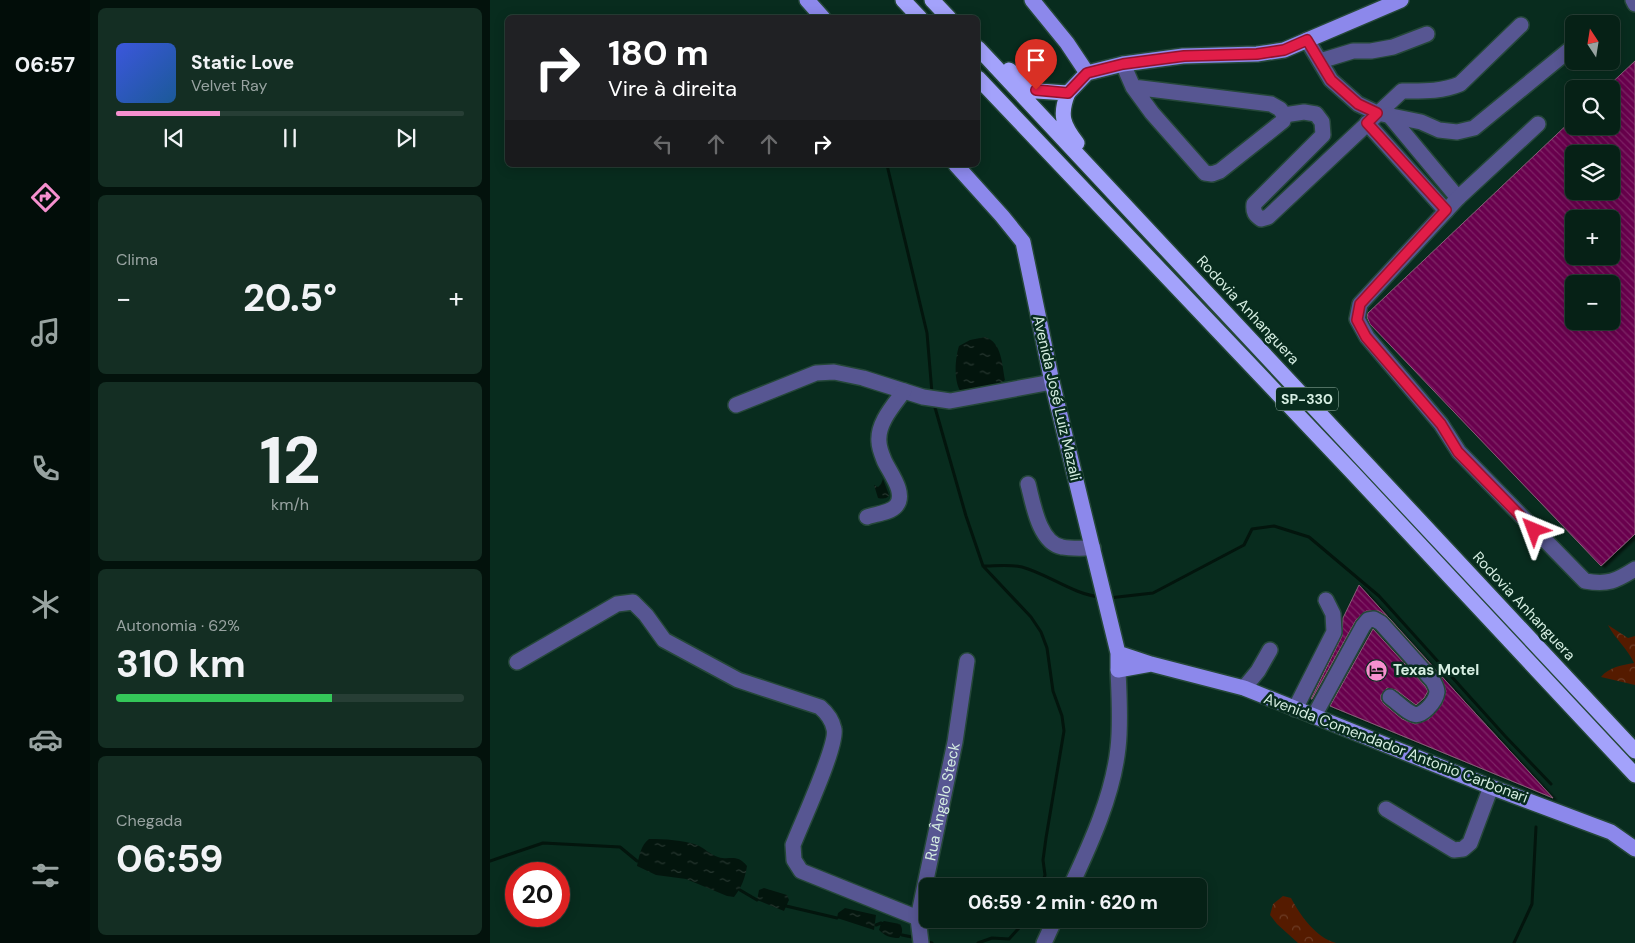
<!DOCTYPE html>
<html lang="pt">
<meta charset="utf-8">
<style>
:root{--surface:#062116;--page:#142e23;--text:#f1f3f6;--muted:#98a3a1;--line:#273e35;--accent:#f690cf}
body{margin:0;font-family:"DM Sans",sans-serif;background:var(--page);color:var(--text);height:100vh;display:flex;flex-direction:column;font-size:19px;white-space:nowrap}
*{box-sizing:border-box;margin:0}
p{font-size:16px;color:var(--muted)}
.icon{flex:none;width:28px;height:28px;fill:none;stroke:currentColor;stroke-width:2;stroke-linecap:round;stroke-linejoin:round}
.map{position:relative;flex:1;overflow:hidden}
.details{display:flex;flex-direction:column;gap:8px;padding:8px;background:#03120c;width:400px}
.details>*{flex:none}
.hud{position:absolute;left:15px;top:15px;width:475px;height:152px;border-radius:8px;box-shadow:0 2px 12px #0003,0 0 0 1px var(--line);background:#202124;color:#fff;overflow:hidden}
.needle{width:32px;rotate:348deg}
.controls{position:absolute;left:1075px;top:15px;display:grid;gap:10px}
.controls a{display:grid;place-items:center;width:55px;height:55px;border-radius:8px;background:var(--surface);box-shadow:0 2px 12px #0003,0 0 0 1px var(--line);font-size:25px}
.speed{position:absolute;left:15px;top:862px;display:flex;gap:10px;font-size:25px;font-weight:700;text-align:center}
.speed>*{display:grid;place-content:center;width:65px;height:65px;border-radius:50%;background:var(--surface);box-shadow:0 2px 12px #0003,0 0 0 1px var(--line);line-height:1}
.speed .limit{border:8px solid #d22;background:#fff;color:#111}
.pin{position:absolute;display:grid;place-items:center;width:42px;height:42px;color:#fff;margin:-51px -21px;border-radius:50% 50% 50% 0;rotate:-45deg;box-shadow:0 0 5px #0007}
.pin .icon{rotate:45deg}
.me{position:absolute;width:55px;margin:-28px;rotate:316deg;stroke-linejoin:round;filter:drop-shadow(0 0 4px #0008)}
.turn{display:flex;align-items:center;gap:18px;height:105px;padding:0 20px;font-size:22px}
.turn .icon{width:65px;height:65px;stroke-width:2.5}
.turn b{display:block;font-size:35px;line-height:42px}
.lanes{display:flex;align-items:center;height:48px;padding:0 20px;background:#0003;justify-content:center;gap:25px;direction:ltr}
.lanes .off{opacity:.35}
.big{font-size:38px;font-weight:700;line-height:1.1}
.details .tile{flex:1;display:flex;flex-direction:column;justify-content:center;gap:8px;min-width:0;padding:0 18px;border-radius:8px;background:var(--page)}
.details .dial{align-items:center;gap:0}
.dial b{font-size:65px;line-height:1}
.song{display:flex;align-items:center;gap:15px}
.cover{width:60px;height:60px;border-radius:8px;background:linear-gradient(135deg,hsl(230 70% 55%),hsl(210 70% 35%))}
.played{height:5px;border-radius:2px;background:linear-gradient(90deg,var(--accent) 30%,var(--line) 30%)}
.keys{display:flex;justify-content:space-around;direction:ltr}
.heat{display:flex;justify-content:space-between;align-items:center;font-size:28px;direction:ltr}
.charge{height:8px;border-radius:4px;background:linear-gradient(90deg,#34c759 62%,var(--line) 0)}
.trip{position:absolute;left:429px;top:878px;width:288px;height:50px;border-radius:8px;background:var(--surface);box-shadow:0 2px 12px #0003,0 0 0 1px var(--line);font-weight:700;line-height:50px;text-align:center}
main{display:flex;flex:1;min-height:0}
.tab-bar{display:flex;flex-direction:column;width:90px;justify-content:space-around;align-items:center;background:#020d09;color:var(--muted)}
.tab-bar .icon{width:35px;height:35px}
.tab-bar .selected{color:var(--accent)}
.tab-bar b{font-size:22px;color:var(--text)}
.map>svg:first-child{display:block}
</style>
<main>
<nav class="tab-bar">
<b>06:57</b>
<svg class="icon selected" aria-label="directions" viewBox="0 0 24 24"><path d="M12 3l9 9-9 9-9-9zM9 14v-3h6M13 9l2 2-2 2"/></svg>
<svg class="icon" aria-label="music" viewBox="0 0 24 24"><path d="M9 18V5l10-2v13"/><circle cx="6" cy="18" r="3"/><circle cx="16" cy="16" r="3"/></svg>
<svg class="icon" aria-label="phone" viewBox="0 0 24 24"><path d="M5 4h4l2 5-3 2q2 4 5 5l2-3 5 2v4C11 20 4 13 5 4z"/></svg>
<svg class="icon" aria-label="climate" viewBox="0 0 24 24"><path d="M12 3v18M4 7l16 10M4 17L20 7"/></svg>
<svg class="icon" aria-label="car" viewBox="0 0 24 24"><path d="M5 17H2v-5l4-1 3-4h7l3 4 3 1v5h-3M9 17h6M6 11h13"/><circle cx="7" cy="17" r="2"/><circle cx="17" cy="17" r="2"/></svg>
<svg class="icon" aria-label="filters" viewBox="0 0 24 24"><path d="M4 7h16M4 17h16"/><circle cx="9" cy="7" r="2"/><circle cx="15" cy="17" r="2"/></svg>
</nav>
<section class="details">
<div class="tile">
<div class="song"><i class="cover"></i><div><b>Static Love</b><p>Velvet Ray</p></div></div>
<div class="played"></div>
<div class="keys"><svg class="icon" aria-label="previous" viewBox="0 0 24 24"><path d="M18 5L8 12l10 7zM5 5v14"/></svg><svg class="icon" aria-label="pause" viewBox="0 0 24 24"><path d="M8 5v14M16 5v14"/></svg><svg class="icon" aria-label="next" viewBox="0 0 24 24"><path d="M6 5l10 7-10 7zM19 5v14"/></svg></div>
</div>
<div class="tile"><p>Clima</p>
<div class="heat"><a>−</a><b class="big">20.5°</b><a>+</a></div>
</div>
<div class="tile dial"><b>12</b><p>km/h</p></div>
<div class="tile"><p>Autonomia · 62%</p><b class="big">310 km</b><div class="charge"></div></div>
<div class="tile"><p>Chegada</p><b class="big">06:59</b></div>
</section>
<div class="map">
<svg width="1145" height="943" viewBox="0 0 1145 943">
<defs>
<pattern id="forest-crowns" width="20" height="18" patternUnits="userSpaceOnUse" patternTransform="scale(1.25)"><rect width="20" height="18" fill="#551b00"/><path d="M2 6a3 3 0 1 1 6 0M12 15a3 3 0 1 1 6 0" fill="none" stroke="#6d3c25"/></pattern>
<pattern id="water-ripples" width="26" height="14" patternUnits="userSpaceOnUse" patternTransform="scale(1.25)"><rect width="26" height="14" fill="#03150d"/><path d="M2 4q2-2 4 0t4 0M15 11q2-2 4 0t4 0" fill="none" stroke="#273730"/></pattern>
<pattern id="building-back-hatch" width="6" height="6" patternUnits="userSpaceOnUse" patternTransform="scale(1.25)"><rect width="6" height="6" fill="#69004d"/><path d="M-1 5l2 2M0 0l6 6M5-1l2 2" fill="none" stroke="#7e2666"/></pattern>
<filter id="shadow"><feDropShadow dx="3.5" dy="2" stdDeviation="1" flood-color="#0009"/></filter>
</defs>
<rect width="100%" height="100%" fill="#082c1e"/>
<path fill="url(#forest-crowns)" d="M1118,625L1138,638L1145,636V685L1111,677C1119,667 1132,665 1144,663C1138,649 1125,639 1118,625Z
M793,896L801,898C810,915 826,938 846,943H808L787,924L780,915L783,904Z"/>
<path fill="url(#water-ripples)" d="M495,337C512,342 512,365 515,380L508,385L472,393C463,384 465,358 469,346L480,340Z
M393,479L399,495C398,499 392,499 388,498L384,485L388,487L391,484Z
M159,839C175,839 193,840 207,845C214,848 221,855 228,857C240,861 246,853 257,866C255,878 252,887 244,897L237,896L196,879L166,875L147,866C149,856 151,845 159,839Z
M274,888L297,895L299,900L294,911L267,900L269,890Z
M355,908L386,915L384,930L347,918L348,913Z
M394,921L410,924C413,929 413,933 409,938C400,938 395,936 389,930L391,923Z"/>
<g fill="none" stroke-linecap="round" stroke-linejoin="round">
<path stroke="#03150d" stroke-width="3" d="M397,165L437,333L442,393
M444,404L476,516L493,566L541,617L551,632L557,648L563,691L572,716L574,731L556,838L553,860L555,875L552,886
M493,566C505,566 520,564 532,567C558,574 584,595 611,597
M619,598L663,593L754,545L762,529L784,526L819,537L889,596L1015,736L1061,784
M0,861L53,843L130,847L147,861
M250,890L267,900
M296,906L347,918
M386,925L391,923
M412,935L422,937
M434,941L442,943
M488,943L502,938L519,939L537,919
M1024,943L1042,904L1046,827"/>
</g>
<path fill="url(#building-back-hatch)" stroke="#886178" fill-rule="evenodd" filter="url(#shadow)" d="M1145,61V534L1111,566L880,324L877,317L878,313L1084,118V126H1121V89H1115ZM1084,154H1121V191H1084ZM1084,219H1121V256H1084ZM1084,284H1121V321H1084Z
M869,585L974,701L1063,798L840,706L883,629L935,686L938,691L934,698L926,705L906,690L897,688L891,695V700L894,704L912,719L925,724L939,719L952,704L956,691L951,677L898,617L889,611H876L866,620L822,699H821L852,636L853,618Z"/>
<g fill="none" stroke-linecap="round" stroke-linejoin="round">
<defs>
<g id="minor">
<path d="M1143,0L1145,4"/>
<path d="M817,40L841,80L868,104L887,113L931,122L949,130L967,132L984,128L1084,46"/>
<path d="M830,61L863,51H881L903,47L937,34"/>
<path d="M633,64L643,87L662,113L715,173L722,174L730,171L793,121L794,115L790,109L781,104L643,87"/>
<path d="M794,115L814,112L826,114L832,122L833,135L764,204C763,212 765,215 771,219L778,217L912,91C932,91 951,92 970,84L1031,25"/>
<path d="M899,115L968,198"/>
<path d="M877,123L956,211"/>
<path d="M1048,124L968,198L870,304L867,319L877,337L951,424L969,452L1095,581C1118,585 1126,581 1145,569"/>
<path d="M246,405L326,373L344,372L373,378L433,397L460,401L562,382"/>
<path d="M538,484C543,503 549,543 572,547C582,549 593,548 603,548"/>
<path d="M377,517C385,514 400,513 406,506C417,493 399,472 394,460C392,455 389,447 389,442C387,423 404,405 414,391"/>
<path d="M27,662L127,604L143,602L156,615L174,640L248,680L330,707C337,713 342,719 344,729C348,745 311,824 303,845L304,860L311,871L428,918"/>
<path d="M754,688L768,671L780,650"/>
<path d="M805,709L844,632L843,614L836,600"/>
<path d="M824,716L873,626L878,620L884,619L891,623L943,681C945,685 947,688 947,692C946,701 932,718 923,714C915,711 907,702 900,697"/>
<path d="M896,809L964,850L973,849L980,843L1001,787"/>
<path d="M581,886C601,843 623,795 628,748C631,722 629,695 628,670"/>
<path id="s1" d="M431,943L428,918L465,742L477,661"/>
<path d="M554,943L565,919"/>
</g>
<path id="major" d="M317,0L333,18
M542,0L577,43L597,73
M578,93L597,73L633,64L693,56L767,54L794,50L911,0
M466,165L512,216L533,242L562,382L628,653V670L661,664
M628,653L661,664L754,688L1001,787L1121,832L1145,849"/>
<path id="highway" d="M413,0L430,18
M442,0L459,18
M488,48L1145,751
M519,70L546,91L578,93C569,115 573,125 587,143
M488,78L862,472L1145,775"/>
</defs>
<use href="#minor" stroke="#254739" stroke-width="18"/>
<use href="#major" stroke="#254739" stroke-width="18"/>
<use href="#highway" stroke="#254739" stroke-width="18"/>
<use href="#minor" stroke="#575692" stroke-width="15"/>
<use href="#major" stroke="#8c88eb" stroke-width="15"/>
<use href="#highway" stroke="#a3a2fb" stroke-width="15"/>
</g>
<g fill="none" stroke-linecap="round" stroke-linejoin="round">
<defs>
<path id="route" d="M546,90L578,93L597,73L633,64L694,56L767,54L794,50L817,40L841,80L868,104L887,113L877,123L956,210L870,304L867,320L876,337L951,424L968,452L1044,530"/>
</defs>
<use href="#route" stroke="#92132f" stroke-width="12"/>
<use href="#route" stroke="#e11d48" stroke-width="9"/>
</g>
<defs>
<symbol id="hotel-disc" viewBox="-11 -11 22 22"><circle r="9.5" fill="#f690cf" stroke="#082c1e"/><path d="M-6-4.5h1.5V1H6V5H4.5V3h-9V5H-6ZM-4 0a1.8 1.8 0 1 1 3.6 0ZM.5 0V-2.5h3Q6-2.5 6 0Z" fill="#111"/></symbol>
</defs>
<g fill-rule="evenodd">
<use href="#hotel-disc" x="874" y="658" width="25" height="25"/>
</g>
<g text-anchor="middle" stroke-width="5" stroke-linejoin="round" paint-order="stroke">
<rect fill="#082c1e" stroke="#98b4a7" stroke-width="1" x="786" y="387.5" width="62" height="23" rx="4"/>
<g font-size="14" font-weight="bold" fill="#d6eee2">
<text x="817" y="404">SP-330</text>
</g>
<g font-size="15" fill="#d6eee2" stroke="#082c1e">
<text transform="translate(758 310) rotate(47)" y="5">Rodovia Anhanguera</text>
<text transform="translate(567 398) rotate(77)" y="5">Avenida José Luiz Mazali</text>
<text transform="translate(1034 606) rotate(47)" y="5">Rodovia Anhanguera</text>
<text transform="translate(906 748) rotate(21)" y="5">Avenida Comendador Antonio Carbonari</text>
<text dy="5" stroke="none"><textPath href="#s1" startOffset="144">Rua Ângelo Steck</textPath></text>
</g>
<g font-size="15" font-weight="bold" fill="#d6eee2" stroke="#082c1e" text-anchor="start">
<text x="903" y="675">Texas Motel</text>
</g>
</g>
</svg>
<div class="controls">
<a><svg class="needle" viewBox="-14 -14 28 28"><path d="M0-13l5 13h-10z" fill="#e53935"/><path d="M0 13l5-13h-10z" fill="#98a3a1"/></svg></a>
<a><svg class="icon" aria-label="search" viewBox="0 0 24 24"><circle cx="10" cy="10" r="6"/><path d="M15 15l6 6"/></svg></a>
<a><svg class="icon" aria-label="layers" viewBox="0 0 24 24"><path d="M12 4l9 5-9 5-9-5zM3 14l9 5 9-5"/></svg></a>
<a>+</a>
<a>−</a>
</div>
<div class="speed"><div class="limit">20</div></div>
<div class="pin" style="left:546px;top:90px;background:#d93025"><svg class="icon" aria-label="arrive" viewBox="0 0 24 24"><path d="M6 21V4h12l-3 4 3 4H6"/></svg></div>
<svg class="me" style="left:1044px;top:530px" viewBox="-20 -20 40 40"><path d="M0-17L14 15 0 8-14 15z" fill="#e11d48" stroke="#fff" stroke-width="4"/></svg>
<div class="trip">06:59 · 2 min · 620 m</div>
<div class="hud">
<div class="turn"><svg class="icon" aria-label="right" viewBox="0 0 24 24"><path d="M7 20v-9h11M14 6l5 5-5 5"/></svg><div><b>180 m</b>Vire à direita</div></div>
<div class="lanes"><svg class="icon off" aria-label="left" viewBox="0 0 24 24"><path d="M17 20v-9H6M10 6l-5 5 5 5"/></svg><svg class="icon off" aria-label="ahead" viewBox="0 0 24 24"><path d="M12 20V5M6 11l6-6 6 6"/></svg><svg class="icon off" aria-label="ahead" viewBox="0 0 24 24"><path d="M12 20V5M6 11l6-6 6 6"/></svg><svg class="icon" aria-label="right" viewBox="0 0 24 24"><path d="M7 20v-9h11M14 6l5 5-5 5"/></svg></div>
</div>
</div>
</main>
